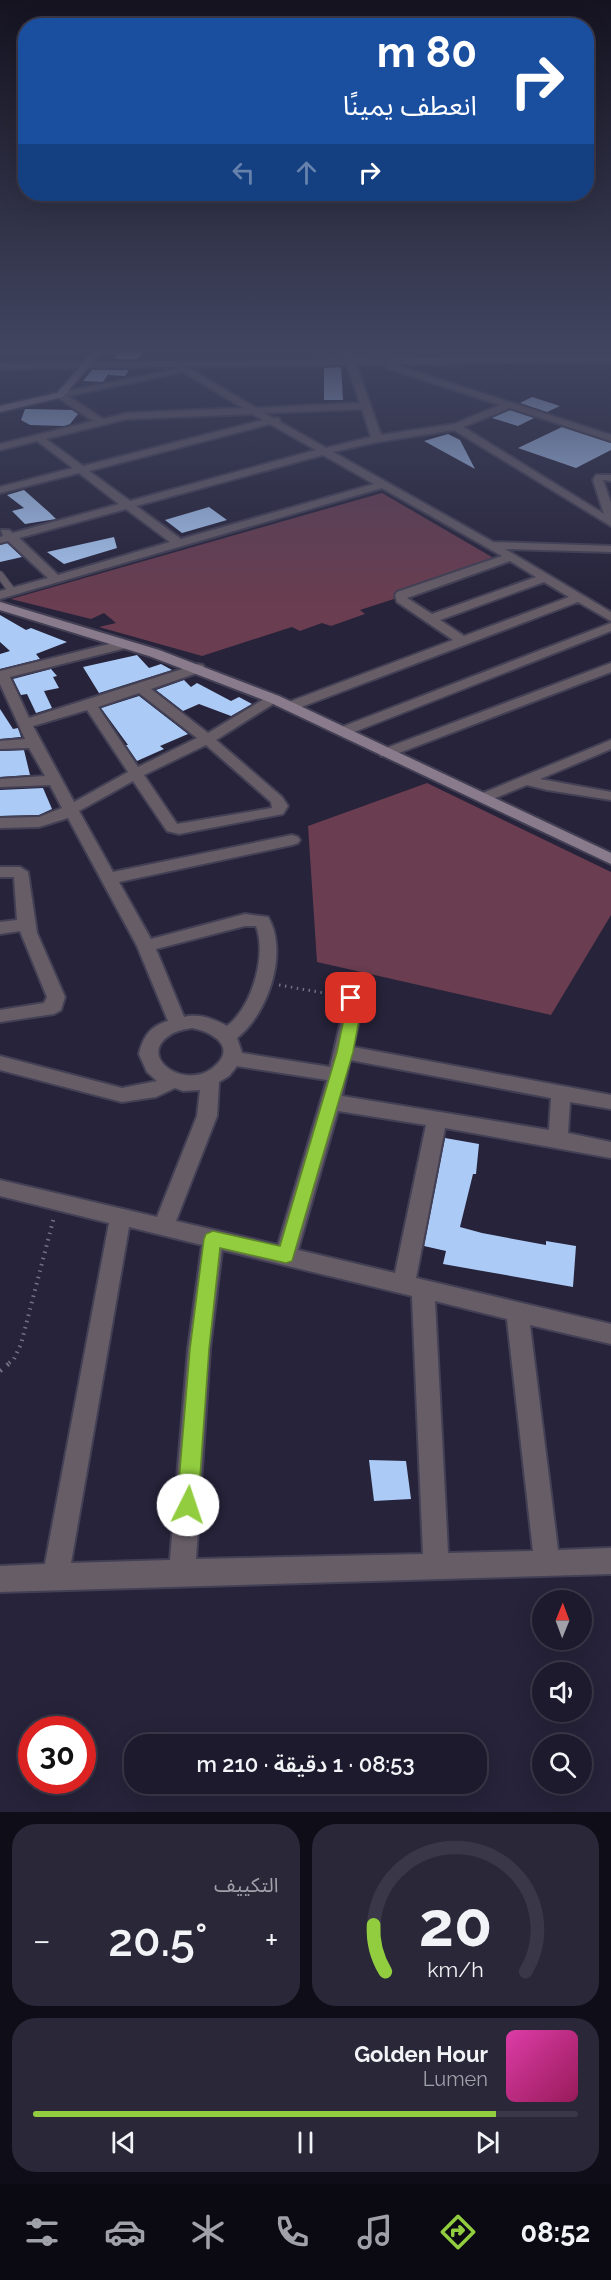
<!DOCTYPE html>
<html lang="ar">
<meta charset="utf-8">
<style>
:root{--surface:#1c1a2c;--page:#292738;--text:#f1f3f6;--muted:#a0a1a9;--line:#3a3848;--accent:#91cd3f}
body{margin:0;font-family:Raleway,"Noto Sans Arabic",sans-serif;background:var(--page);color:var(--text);direction:rtl;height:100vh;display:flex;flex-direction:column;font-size:22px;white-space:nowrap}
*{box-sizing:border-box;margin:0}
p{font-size:20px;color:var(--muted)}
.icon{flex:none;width:33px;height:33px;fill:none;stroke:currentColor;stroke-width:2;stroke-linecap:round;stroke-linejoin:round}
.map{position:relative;height:1812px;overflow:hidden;direction:ltr}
.side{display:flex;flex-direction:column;gap:12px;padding:12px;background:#0f0e18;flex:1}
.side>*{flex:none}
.hud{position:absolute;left:18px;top:18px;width:576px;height:183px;border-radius:24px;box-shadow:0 6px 24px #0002,0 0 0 2px var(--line);direction:rtl;background:#1a4fa0;color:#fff;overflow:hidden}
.needle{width:39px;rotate:1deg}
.fabs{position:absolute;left:532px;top:1590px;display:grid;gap:12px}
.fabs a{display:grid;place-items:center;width:60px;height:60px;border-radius:50%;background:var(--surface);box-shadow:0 6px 24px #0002,0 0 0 2px var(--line);font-size:30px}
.speed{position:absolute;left:18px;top:1716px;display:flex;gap:12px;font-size:30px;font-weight:700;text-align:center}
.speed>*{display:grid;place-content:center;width:78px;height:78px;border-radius:50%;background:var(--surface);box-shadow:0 6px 24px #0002,0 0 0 2px var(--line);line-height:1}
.speed .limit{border:9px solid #d22;background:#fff;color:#111}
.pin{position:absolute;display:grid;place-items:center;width:51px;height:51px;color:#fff;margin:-26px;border-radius:12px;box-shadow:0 3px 9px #0006}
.me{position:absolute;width:66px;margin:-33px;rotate:4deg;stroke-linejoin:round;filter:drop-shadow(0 0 4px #0008)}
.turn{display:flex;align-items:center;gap:21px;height:126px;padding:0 18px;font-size:27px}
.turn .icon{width:78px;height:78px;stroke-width:2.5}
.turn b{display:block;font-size:42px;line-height:51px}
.lanes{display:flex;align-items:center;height:57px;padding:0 18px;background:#0003;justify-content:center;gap:30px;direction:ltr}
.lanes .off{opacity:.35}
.big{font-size:45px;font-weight:600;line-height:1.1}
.side .widget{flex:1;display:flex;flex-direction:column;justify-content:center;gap:9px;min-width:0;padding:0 21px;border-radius:24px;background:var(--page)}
.side .dial{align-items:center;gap:0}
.dial svg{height:156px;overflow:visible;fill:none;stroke:var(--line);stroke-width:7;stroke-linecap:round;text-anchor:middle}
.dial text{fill:var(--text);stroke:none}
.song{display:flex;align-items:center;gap:18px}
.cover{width:72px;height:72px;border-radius:9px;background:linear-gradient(135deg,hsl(320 70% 55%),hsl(330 70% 35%))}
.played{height:6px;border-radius:3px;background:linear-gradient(90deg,var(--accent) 85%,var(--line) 85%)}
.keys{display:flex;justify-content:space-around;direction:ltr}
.heat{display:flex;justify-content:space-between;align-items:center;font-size:33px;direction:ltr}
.side .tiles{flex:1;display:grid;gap:12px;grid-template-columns:1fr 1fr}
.widget:last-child{grid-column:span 2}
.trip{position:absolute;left:124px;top:1734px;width:363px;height:60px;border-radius:24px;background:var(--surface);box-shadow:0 6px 24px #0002,0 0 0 2px var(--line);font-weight:600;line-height:60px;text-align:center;direction:rtl}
.dock{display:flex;height:96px;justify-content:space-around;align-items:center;background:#0b0a12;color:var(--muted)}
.dock .icon{width:42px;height:42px}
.dock .current{color:var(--accent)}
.dock b{font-size:27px;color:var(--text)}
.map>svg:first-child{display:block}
</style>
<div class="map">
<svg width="611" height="1812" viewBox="0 0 611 1812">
<rect width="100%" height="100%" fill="#26233a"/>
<path fill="#6a3d50" d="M368,352H542L544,355L370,356Z
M382,493L497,560L396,592L400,597L360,610L365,614L331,626L322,623L300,631L292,627L202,656L99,627L116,623L104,613L91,619L11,599Z
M427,783L611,872V915L551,1015L317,962L308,826Z"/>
<path fill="#abcaf6" d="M118,352H143L137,359H115Z
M341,367L343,400H324V368Z
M92,370H129L125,376L109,375V373L103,382L83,381Z
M532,397L560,406L547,412L520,403Z
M25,409L72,410L78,414L70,424L64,426L30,425L21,420Z
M510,410L534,418L518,426L492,418Z
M562,427L611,443V450L576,468L518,448Z
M448,434L460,440L475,469L424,441Z
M24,490L50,513L56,519L25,524L12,511L24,508L7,495Z
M209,507L227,520L182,533L165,520Z
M114,537L117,548L64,564L47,552Z
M7,543L22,557L0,562V545Z
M0,615L26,630L31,628L67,642L36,654L40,659L0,669V654L10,651L0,642Z
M137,655L149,668L161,664L172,670L99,693L83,667Z
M51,669L57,676L53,677L59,688L44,691L52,708L36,713L27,694L21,695L13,679Z
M184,680L191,687L197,683L231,701L239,697L252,704L231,716L199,704L183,711L156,690Z
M139,696L188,734L160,746L164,749L137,761L126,745H128L101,708Z
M0,709L13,729L18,728L21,737L0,739Z
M24,750L30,775L0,777V751Z
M43,788L52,809L39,815L0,816V790Z
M445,1138L479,1144L476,1174H473L460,1227L482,1233L546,1245V1241L576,1246L573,1287L443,1264L446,1251L424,1246Z
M369,1460L406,1461L411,1499L374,1501Z"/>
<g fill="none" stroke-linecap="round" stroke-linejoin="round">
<defs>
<path id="service" d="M0,575L12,591"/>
<path id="minor" d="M343,352H351L354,359L611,356V362L392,364L611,435V441L510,408L463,427L604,514L593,480L596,475H611V481L603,480L611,503V526L454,430L377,442L333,452L493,542L611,546V552L505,549L611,612V621L578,602L296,709H286L284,706L286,703L453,640L397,602L395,595L397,592L502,556L382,488L0,599V591L48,578L8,541L0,543V537L3,536L1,530H9L13,533L119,504L79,473L0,493V487L73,468L37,441L0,450V444L93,421L57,397V393L178,369L175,367L0,369V363L345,359ZM386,364V368L500,405L454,424L381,435L356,365ZM347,365L360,403L256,408L187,367ZM183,372L243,408L127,413L103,419L68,396ZM362,409L371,437L326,448L280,422L279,418H273L265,413ZM252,414L263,420L83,466L46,439L127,419ZM270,424L316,450L130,501L89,471ZM323,455L374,484L181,539L136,506ZM126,509L170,542L58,575L19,538ZM510,561L536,577L432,614L407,598ZM544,582L569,597L464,636L440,620Z
M611,623V631L349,734H339L337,731L339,728Z
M125,640L131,644L130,647L10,677L29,718L198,664L203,665L205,668L203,671L151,689L208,733L269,696H279L281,699L216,740L282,797L288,806L283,814L179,834L167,831L133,781L79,811L113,872L292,835L298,837L300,840L298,843L292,845L119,882L151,939L245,914L268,917C289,952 268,1014 237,1038L242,1053L330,1067L345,1004L342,998L345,994L351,992L357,994L363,1004L353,1047L611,1095V1109L570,1102L568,1133L611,1142V1158L445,1128L416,1278L611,1324V1344L530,1325L558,1550L611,1548V1574L0,1592V1566L45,1564L109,1223L0,1196V1180L157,1217L197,1116L200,1090L183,1091L175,1088L156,1097L122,1102L0,1070V1056L122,1088L157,1081L147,1072L139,1054C143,1037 150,1026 168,1021L137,946L68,818L39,827L0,828V818L39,817L62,808L50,785L0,787V779L45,776L29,748L0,749V741L25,739L0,684V671ZM139,693L197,738L138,767L98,707ZM87,710L128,772L74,802L33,726ZM206,745L271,802L272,808L177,824L144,775ZM245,926H256C267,956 252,1007 227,1026C214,1019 199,1013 184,1017L156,949ZM192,1028C209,1031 235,1044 218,1063C190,1095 134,1058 170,1035C176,1031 185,1029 192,1028ZM350,1060L551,1098L549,1130L342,1096ZM237,1066L327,1080L278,1245L176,1221L217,1116L219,1082L229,1076ZM338,1111L426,1125L395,1273L298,1250ZM129,1227L202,1245L188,1349L170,1560L71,1563ZM222,1250L412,1296L423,1554L196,1559L210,1349ZM435,1301L507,1319L533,1551L448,1553Z
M611,663V672L391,756H381L379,753L381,750Z
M611,740V749L540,779L611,792V800L547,790L527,785L488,801L483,802L476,798L478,795Z
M0,867H20L28,872L37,933L65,997L61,1010L54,1014L0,1022V1010L44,1003L47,997L20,931L0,934V922L17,920L14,877H0Z"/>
<path id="secondary" d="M93,352H101L63,397L0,412V406L57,393Z
M0,602L159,650L279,696L611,853V864L269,702L149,656L0,610Z"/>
</defs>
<use href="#service" stroke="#434055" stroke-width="9"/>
<use href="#minor" stroke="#434055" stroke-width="4"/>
<use href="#secondary" stroke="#434055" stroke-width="4"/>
<path stroke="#727082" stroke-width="3" stroke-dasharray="1.5 4.5" stroke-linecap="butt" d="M279,985L335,995"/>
<path stroke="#727082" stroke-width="4" stroke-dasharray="1.5 5" stroke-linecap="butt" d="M9,1363L14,1359L21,1344L54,1217"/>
<path stroke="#727082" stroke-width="4.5" stroke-dasharray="2 7" stroke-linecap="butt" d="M0,1371L11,1362"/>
<use href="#service" stroke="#665d67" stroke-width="7"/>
<use href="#minor" fill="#665d67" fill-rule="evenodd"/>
<use href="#secondary" fill="#897b8b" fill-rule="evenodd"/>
</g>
<linearGradient id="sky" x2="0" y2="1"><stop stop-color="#151320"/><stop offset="0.58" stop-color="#414560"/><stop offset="1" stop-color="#414560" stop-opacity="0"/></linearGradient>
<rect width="611" height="605" fill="url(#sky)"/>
<path fill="#91cd3f" stroke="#5e8529" stroke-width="1.5" d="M351,992L357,994L362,1004L353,1052L292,1261L286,1263L220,1248L209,1349L198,1505L195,1513L188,1516L180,1513L177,1505L190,1349L204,1239L206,1234L213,1231L280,1246L337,1052L347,1004L344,998Z"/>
</svg>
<div class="fabs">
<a><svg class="needle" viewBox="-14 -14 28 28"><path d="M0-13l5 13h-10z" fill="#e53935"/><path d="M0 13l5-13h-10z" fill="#a0a1a9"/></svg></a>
<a><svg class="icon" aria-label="sound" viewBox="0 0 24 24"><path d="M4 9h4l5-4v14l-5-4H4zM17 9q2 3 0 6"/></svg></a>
<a><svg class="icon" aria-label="search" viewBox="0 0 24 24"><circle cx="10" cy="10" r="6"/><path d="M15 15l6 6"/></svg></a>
</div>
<div class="speed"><div class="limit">30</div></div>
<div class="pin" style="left:351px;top:998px;background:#d93025"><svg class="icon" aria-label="arrive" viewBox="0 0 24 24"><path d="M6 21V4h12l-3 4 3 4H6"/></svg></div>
<svg class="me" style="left:188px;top:1505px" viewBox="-20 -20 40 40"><circle r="19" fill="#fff"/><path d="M0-13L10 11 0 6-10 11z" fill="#91cd3f"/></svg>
<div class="trip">08:53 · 1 دقيقة · 210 m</div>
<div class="hud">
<div class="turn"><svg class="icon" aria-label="right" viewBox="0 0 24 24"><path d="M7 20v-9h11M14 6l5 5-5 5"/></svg><div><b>80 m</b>انعطف يمينًا</div></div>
<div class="lanes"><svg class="icon off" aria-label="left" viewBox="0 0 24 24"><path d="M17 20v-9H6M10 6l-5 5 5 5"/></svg><svg class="icon off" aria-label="ahead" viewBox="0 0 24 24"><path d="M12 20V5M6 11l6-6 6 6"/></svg><svg class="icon" aria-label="right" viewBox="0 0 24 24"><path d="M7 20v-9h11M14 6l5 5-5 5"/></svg></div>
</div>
</div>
<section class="side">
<div class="tiles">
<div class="widget dial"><svg viewBox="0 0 100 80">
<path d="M14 69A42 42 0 1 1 86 69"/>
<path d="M14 69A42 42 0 0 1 8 45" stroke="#91cd3f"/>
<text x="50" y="56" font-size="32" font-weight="700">20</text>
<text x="50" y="72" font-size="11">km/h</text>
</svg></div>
<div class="widget"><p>التكييف</p>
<div class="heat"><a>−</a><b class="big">20.5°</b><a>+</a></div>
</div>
<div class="widget">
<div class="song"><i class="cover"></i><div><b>Golden Hour</b><p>Lumen</p></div></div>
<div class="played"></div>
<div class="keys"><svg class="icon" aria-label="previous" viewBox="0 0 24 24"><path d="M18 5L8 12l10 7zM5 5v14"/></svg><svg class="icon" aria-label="pause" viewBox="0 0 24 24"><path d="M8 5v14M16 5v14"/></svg><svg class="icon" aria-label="next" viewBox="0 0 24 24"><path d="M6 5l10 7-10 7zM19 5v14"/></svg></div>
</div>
</div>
</section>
<nav class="dock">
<b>08:52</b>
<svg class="icon current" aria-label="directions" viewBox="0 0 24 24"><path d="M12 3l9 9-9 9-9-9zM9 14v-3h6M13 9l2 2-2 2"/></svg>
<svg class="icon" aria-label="music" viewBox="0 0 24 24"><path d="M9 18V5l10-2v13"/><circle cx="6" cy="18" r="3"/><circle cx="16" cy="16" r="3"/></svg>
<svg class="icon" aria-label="phone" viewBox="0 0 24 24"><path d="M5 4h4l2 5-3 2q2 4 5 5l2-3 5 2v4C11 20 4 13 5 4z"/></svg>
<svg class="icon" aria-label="climate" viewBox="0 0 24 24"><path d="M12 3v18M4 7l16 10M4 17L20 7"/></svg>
<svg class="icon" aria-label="car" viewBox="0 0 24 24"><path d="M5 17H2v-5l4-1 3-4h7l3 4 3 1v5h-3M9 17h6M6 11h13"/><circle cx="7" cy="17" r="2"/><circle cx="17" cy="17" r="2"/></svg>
<svg class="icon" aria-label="filters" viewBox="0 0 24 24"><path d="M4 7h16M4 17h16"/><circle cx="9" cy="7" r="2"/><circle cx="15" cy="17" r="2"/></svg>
</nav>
